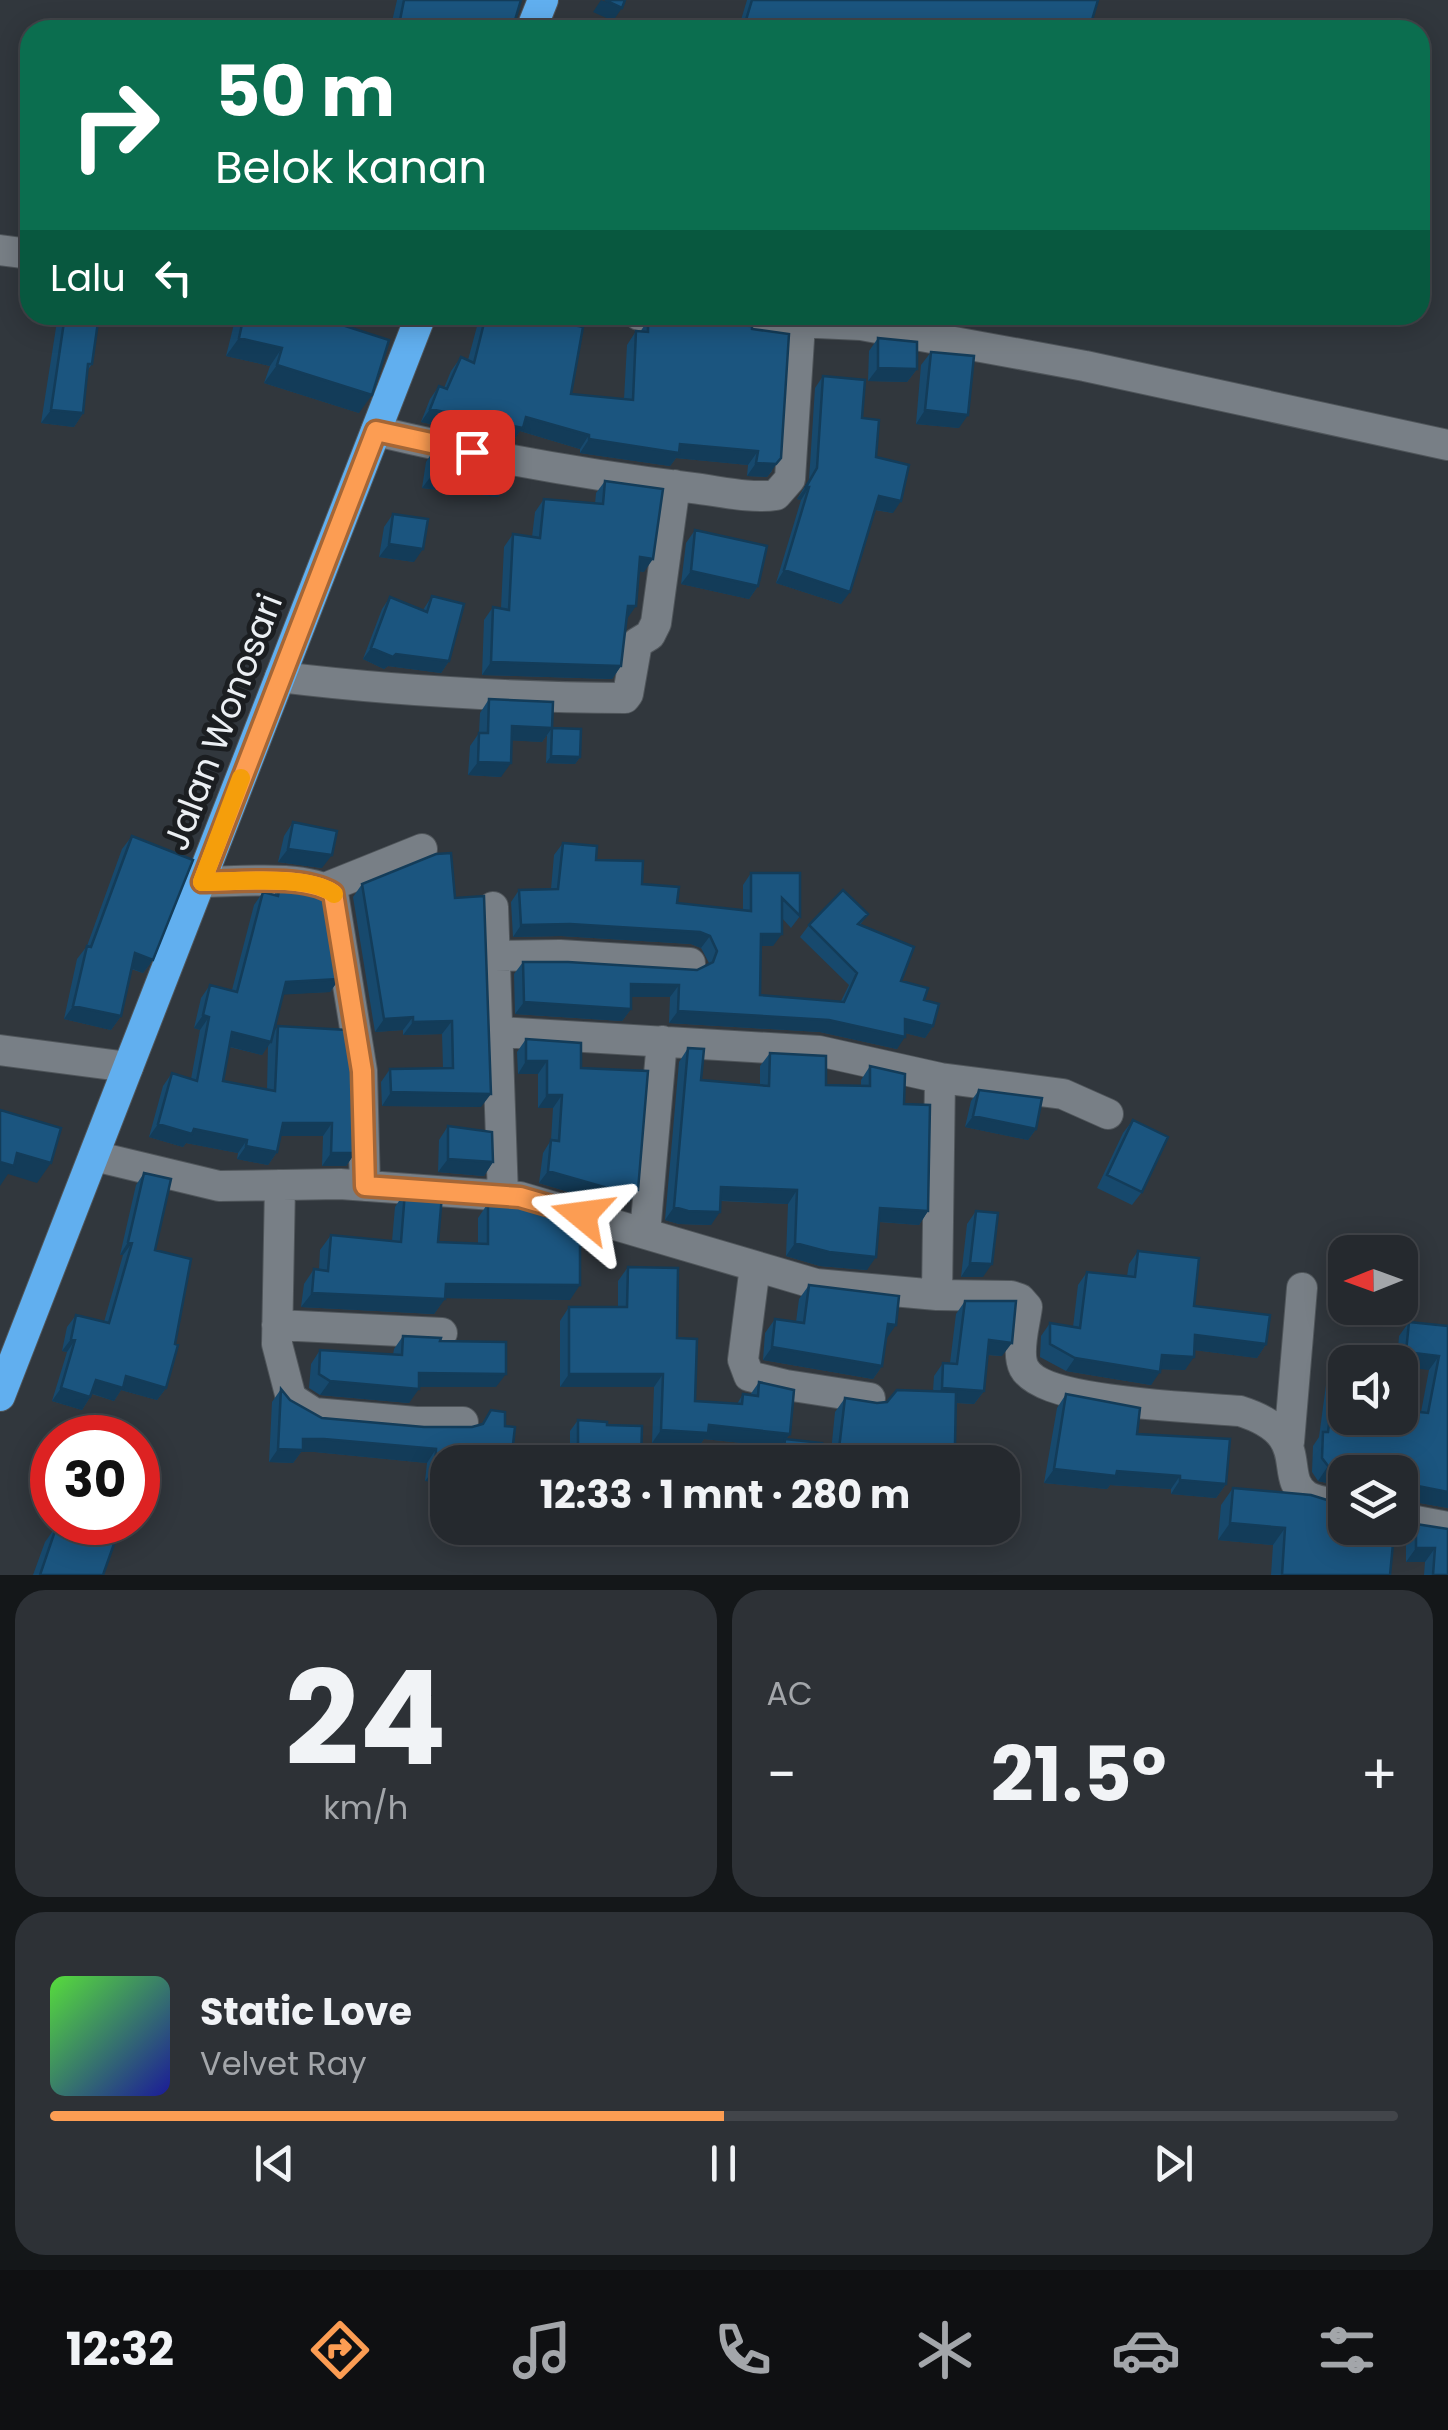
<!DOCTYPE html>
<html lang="id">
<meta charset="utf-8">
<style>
:root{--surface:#25292e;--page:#2d3136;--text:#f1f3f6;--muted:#a3a6aa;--line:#42454a;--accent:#fc9d53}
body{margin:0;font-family:Poppins,sans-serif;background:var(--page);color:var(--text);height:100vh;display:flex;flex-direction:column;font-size:38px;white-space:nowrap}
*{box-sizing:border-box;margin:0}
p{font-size:32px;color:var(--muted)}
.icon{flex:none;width:55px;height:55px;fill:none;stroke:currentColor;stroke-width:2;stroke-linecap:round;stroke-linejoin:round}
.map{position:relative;height:1575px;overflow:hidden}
.drawer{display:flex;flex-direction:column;gap:15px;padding:15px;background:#141719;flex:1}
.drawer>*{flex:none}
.guide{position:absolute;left:20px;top:20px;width:1410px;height:305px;border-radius:30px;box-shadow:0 5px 25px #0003,0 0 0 2px var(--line);background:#0b6e4f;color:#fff;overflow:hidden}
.needle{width:65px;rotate:269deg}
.fabs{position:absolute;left:1328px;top:1235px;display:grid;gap:20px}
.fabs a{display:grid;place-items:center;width:90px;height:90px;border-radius:20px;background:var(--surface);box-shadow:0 5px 25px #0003,0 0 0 2px var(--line);font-size:50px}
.speed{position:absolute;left:30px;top:1415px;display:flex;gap:20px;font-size:50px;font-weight:700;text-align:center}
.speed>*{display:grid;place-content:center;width:130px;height:130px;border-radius:50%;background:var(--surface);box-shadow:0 5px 25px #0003,0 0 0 2px var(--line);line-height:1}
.speed .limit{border:15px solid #d22;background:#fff;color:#111}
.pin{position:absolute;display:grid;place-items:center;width:85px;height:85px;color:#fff;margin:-42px;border-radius:20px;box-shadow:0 5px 15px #0006}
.me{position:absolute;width:110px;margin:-55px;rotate:286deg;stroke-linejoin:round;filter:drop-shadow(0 0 8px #0008)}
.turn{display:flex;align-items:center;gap:35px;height:210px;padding:0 30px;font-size:45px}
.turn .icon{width:130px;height:130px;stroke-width:2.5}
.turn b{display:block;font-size:70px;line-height:85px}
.then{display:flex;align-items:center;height:95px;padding:0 30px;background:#0003;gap:20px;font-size:38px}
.big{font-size:75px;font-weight:700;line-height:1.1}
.drawer .tile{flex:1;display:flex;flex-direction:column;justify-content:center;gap:15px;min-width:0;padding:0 35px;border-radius:30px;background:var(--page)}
.drawer .dial{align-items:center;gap:0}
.dial b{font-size:130px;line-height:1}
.song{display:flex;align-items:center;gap:30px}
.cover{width:120px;height:120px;border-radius:15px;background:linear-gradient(135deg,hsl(110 70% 55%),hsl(240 70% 35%))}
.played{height:10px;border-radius:5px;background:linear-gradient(90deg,var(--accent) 50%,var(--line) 50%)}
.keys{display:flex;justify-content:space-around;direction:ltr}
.heat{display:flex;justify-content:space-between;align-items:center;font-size:55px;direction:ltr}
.drawer .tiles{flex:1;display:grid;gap:15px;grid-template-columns:1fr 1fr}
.tile:last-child{grid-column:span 2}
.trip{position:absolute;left:430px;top:1445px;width:590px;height:100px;border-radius:30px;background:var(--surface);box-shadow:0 5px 25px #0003,0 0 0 2px var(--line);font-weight:700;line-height:100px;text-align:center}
.tab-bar{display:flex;height:160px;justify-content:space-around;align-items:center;background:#0f1012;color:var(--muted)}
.tab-bar .icon{width:70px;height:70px}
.tab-bar .active{color:var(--accent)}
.tab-bar b{font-size:45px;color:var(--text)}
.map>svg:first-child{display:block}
</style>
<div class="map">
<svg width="1448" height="1575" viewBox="0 0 1448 1575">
<rect width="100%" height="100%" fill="#31373d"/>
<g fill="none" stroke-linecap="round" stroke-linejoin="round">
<defs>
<path id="street" d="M0,250L30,254
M639,315L861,325L1085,366L1448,445
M376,431C480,456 587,475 693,488C719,491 750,499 776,495L790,479L800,324
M280,677C394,691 509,697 625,698L628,694L637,643L650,635L656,623L675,485
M202,882C237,882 304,874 333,893L362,1071L365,1186
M325,888L422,849
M493,907L503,1196
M495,956L560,955L690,963
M498,1032L819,1051L940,1078L937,1295
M0,1050L128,1067
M940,1078L1063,1094L1108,1114
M94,1156L219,1186L340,1184L520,1197L816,1284L937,1295L1011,1296L1020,1299L1027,1307C1025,1324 1016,1352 1024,1368C1043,1404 1198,1407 1240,1411C1316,1435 1276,1476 1307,1496C1317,1502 1334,1503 1345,1506
M280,1185L277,1344L291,1398L314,1413L416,1422H463
M645,1233L662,1041
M755,1266L743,1360L749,1376L786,1385L870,1398
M277,1325L442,1333
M1289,1442L1302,1288
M1400,1518L1448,1527"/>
<path id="highway" d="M531,30L543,0
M0,1396L421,315"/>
</defs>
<use href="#street" stroke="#4f555a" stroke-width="32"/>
<use href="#highway" stroke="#4f555a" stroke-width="32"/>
<use href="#street" stroke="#787f86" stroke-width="30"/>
<use href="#highway" stroke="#61afef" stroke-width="30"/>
</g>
<path fill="#17496d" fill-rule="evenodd" d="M397,0H521L512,30H390Z
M747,0H1098L1089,30H738Z
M58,315H99L92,364L87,371L83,413L74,427L41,423Z
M240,315L290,316L291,315H311L359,413L264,383L270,366L226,356L234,324Z
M480,315H538L537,317L571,394L624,399L627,345L636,331L640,332L648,320L752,326L772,471L767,477L747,476L748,465L676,458L670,466L580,453V449L520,431L513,441L421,422L430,399L439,386L444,388L451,371L461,357L468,360Z
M878,338L917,369L907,382L868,381L869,351Z
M931,352L959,428L916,424L921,365Z
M823,376L862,418L876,457L893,513L875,510L841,604L776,583L801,500L797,499L809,480L815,388Z
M435,448L507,483L498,497L422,488L426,462Z
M605,481L644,572L639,571L626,619L621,666L612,679L482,675L484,620L493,607L501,608L504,547L513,534L532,537L535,512L544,499L595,504L596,493Z
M393,514L414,562L379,557L384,527Z
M695,530L758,586L749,599L681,584L686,543Z
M432,596L449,661L441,673L388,666L384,669L363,659L382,609L390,597L423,610Z
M489,699L552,728L580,757L575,764L546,763L547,735L542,742L511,740L501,777L468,775L470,746L479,733L480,713Z
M293,822L322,868L278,862L284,836Z
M132,836L153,960L143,973L131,969L121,1016L111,1030L64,1019L77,959L87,946L122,849Z
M563,843L677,903L743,910V885L751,873H800V916L791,928L782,918L773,946H761L760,995L841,1001L849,985L800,937L809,925L868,914L860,925L901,981L924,1000L933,1026L925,1038L905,1033L897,1049L820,1032L669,1023L670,997H631V1009L622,1021L515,1014L514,974L523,962L697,970L709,963L701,948L691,944L561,936L513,937L511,902L519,890L551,889L554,855Z
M362,884L455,898L481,1107L382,1106L381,1082L390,1069L443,1068L442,1034L403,1035V1030L375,1032L353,897Z
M280,886L339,979L330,992L283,994L273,1033L278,1026L355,1153L346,1166H322L323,1136H280L277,1152L268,1165L237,1159L238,1153L186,1143L183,1147L149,1137L163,1086L172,1073L191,1079L200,1030L194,1028L201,998L210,985L232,990L254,905L263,892L274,895ZM268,1045L267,1090L223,1081L229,1047L262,1055Z
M526,1039L581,1068L638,1190L629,1202H602L539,1183L543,1153L551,1140L553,1108H538V1074H518L517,1052Z
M688,1048L701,1080L760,1086V1066L770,1053L826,1085H861V1080L870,1066L904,1104L928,1211L919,1225L879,1222L867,1270L820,1266L786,1256L788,1204L721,1201L711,1225L679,1224L665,1220L679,1062Z
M979,1090L1036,1129L1028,1140L965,1127L971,1101Z
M1133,1120L1142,1192L1132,1205L1097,1188L1123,1133Z
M448,1126L493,1162L484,1176L438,1172L439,1140Z
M144,1173L155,1250L166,1388L157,1400L121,1390L114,1401L92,1394L82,1410L52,1401L67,1352L62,1351L67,1327L76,1315L104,1322L123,1255H120L136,1185Z
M405,1192L438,1242L478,1244V1218L488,1203L570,1300L445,1298L434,1314L301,1307L304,1284L314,1269L319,1270L320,1250L331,1235L392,1241L395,1207Z
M976,1211L983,1277H961L967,1224Z
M1138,1251L1194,1306L1266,1344L1257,1358L1194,1350L1185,1370L1160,1369L1151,1385L1066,1371L1040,1357L1041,1336L1050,1323L1073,1327L1078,1285L1087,1272L1127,1276L1129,1264Z
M628,1267L677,1338L695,1401L737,1404L743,1394L750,1395L759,1382L790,1434L786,1439L820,1462H775L776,1453L780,1447L704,1439L699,1446L652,1443L654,1387H560V1321L569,1307H618V1281Z
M809,1285L887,1338L882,1366L873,1379L763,1360L765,1333L775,1319L796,1322L799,1299Z
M965,1301L1002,1356L987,1355L984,1391L974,1404L956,1403L955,1445L966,1462H830L835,1412L845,1398L877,1403L933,1391L934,1376L943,1363H950L956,1314Z
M1409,1322L1448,1326V1508L1403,1500L1400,1472H1345V1487L1318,1481L1312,1472L1313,1446L1319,1437L1326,1385L1336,1370L1345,1418L1421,1412L1429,1370L1397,1362L1399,1336Z
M403,1336L440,1341L496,1387H419L409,1403L320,1395L309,1388L311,1364L320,1350L393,1355L394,1349Z
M281,1389L290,1400L322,1418L424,1427H472L481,1425L491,1410L505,1426L448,1462V1483L425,1481L427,1463L315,1452H301L293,1463L269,1462L272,1402Z
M1066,1394L1137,1434L1226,1484L1216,1498L1171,1494V1489L1110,1485L1107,1489L1044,1483L1057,1408Z
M578,1420L607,1425L641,1461L570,1462V1431Z
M1233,1488L1339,1527L1390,1575H1271L1273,1545L1218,1540L1221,1505Z
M1416,1524L1448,1529V1575H1424L1425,1562H1406V1538Z
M57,1525L103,1575H33L45,1542Z"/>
<path fill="#133c59" d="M601,0L622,8L613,21L593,12Z
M239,338L282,348L270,366L226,356Z
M277,365L372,395L359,413L264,383Z
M878,368L917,369L907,382L868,381Z
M430,409L526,417L589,435L580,449L520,431L513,441L421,422Z
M51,410L83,413L74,427L41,423Z
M925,410L968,415L959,428L916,424Z
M589,439L680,444L758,451L748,465L676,458L670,466L580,453Z
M781,458L767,477L747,476L756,463Z
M432,475L507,483L498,497L422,488Z
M806,487H809L801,500L797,499Z
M879,496L901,501L893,513L871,509Z
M389,544L423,549L414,562L379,557Z
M640,557L653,559L644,572L631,570Z
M784,570L850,592L841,604L776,583Z
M691,571L758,586L749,599L681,584Z
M628,606H636L627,619Z
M371,648L396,654L449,661L441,673L388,666L384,669L363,659Z
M491,662L621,666L612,679L482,675Z
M512,726L552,728L542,742L502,740Z
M551,756L580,757L575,764L546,763Z
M478,762L511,763L501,777L468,775Z
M288,849L332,855L322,868L278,862Z
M570,924L700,932L710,936L701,948L691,944L561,936L513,937L521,925Z
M761,934H782L773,946H753Z
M135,953L153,960L143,973L125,966Z
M339,979L330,992L277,995L286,982Z
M631,984L679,985L670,997H623Z
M524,1002L631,1009L622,1021L515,1014Z
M73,1006L121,1016L111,1030L64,1019Z
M678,1011L829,1020L905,1037L897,1049L820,1032L669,1023Z
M203,1015L209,1017L200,1030L194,1028Z
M413,1017L403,1030L375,1032L384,1019Z
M905,1019L933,1026L925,1038L897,1031Z
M452,1021L442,1034L403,1035L413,1022Z
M232,1032L271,1042L262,1055L223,1045Z
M526,1061H547L538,1074H518Z
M391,1092L491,1094L481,1107L382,1106Z
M547,1095H562L553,1108H538Z
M973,1116L1036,1129L1028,1140L965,1127Z
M283,1123H332L323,1136H274Z
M158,1124L194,1129L247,1140L238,1153L186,1143L183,1147L149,1137Z
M246,1146L277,1152L268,1165L237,1159Z
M17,1153L51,1163L37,1183L8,1174L0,1186V1162Z
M331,1153H355L346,1166H322Z
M448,1159L493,1162L484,1176L438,1172Z
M548,1171L638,1190L629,1202H602L539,1183Z
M721,1187L797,1190L788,1204L712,1200Z
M674,1207L720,1212L711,1225L679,1224L665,1220Z
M880,1208L928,1211L919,1225L870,1221Z
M128,1242L132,1243L123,1255H120Z
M795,1243L876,1257L867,1270L820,1266L786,1256Z
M970,1263L992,1264L983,1277H961Z
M446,1284L580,1285L570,1300L436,1298Z
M312,1293L445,1299L434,1314L301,1307Z
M888,1324L896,1325L887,1338L878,1337Z
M1195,1335L1266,1344L1257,1358L1186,1349Z
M71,1339L75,1340L67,1352L62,1351Z
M989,1340L1012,1343L1002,1356L980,1354Z
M772,1347L882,1366L873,1379L763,1360Z
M1406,1352L1439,1356L1429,1370L1400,1367L1399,1362Z
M1162,1355L1194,1357L1185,1370L1153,1369Z
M1075,1358L1160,1372L1151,1385L1066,1371Z
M419,1373L506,1374L496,1387H410Z
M569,1374H663L654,1387H560Z
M126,1376L166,1388L157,1400L121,1390L114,1401L87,1392L96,1380Z
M330,1381L419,1389L409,1403L320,1395Z
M61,1388L90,1397L82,1410L52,1401Z
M942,1388L984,1391L974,1404L932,1401Z
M709,1425L790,1434L780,1447L704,1439L699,1446L652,1443L661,1430Z
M303,1439H324L436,1449L427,1463L315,1452H301L293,1463L269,1462L278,1449Z
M838,1457L882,1462H835Z
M611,1460L641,1461L609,1462Z
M1328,1466L1354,1472H1345V1487L1318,1481Z
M435,1468L448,1469V1483L425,1481Z
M1054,1469L1117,1471L1180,1476L1171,1489L1110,1485L1107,1489L1044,1483Z
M1180,1480L1226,1484L1216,1498L1171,1494Z
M1413,1485L1448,1492V1508L1403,1500L1400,1501V1489Z
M1230,1523L1285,1528L1273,1545L1218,1540Z
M1416,1548H1435L1425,1562H1406Z"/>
<path fill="#1b557f" stroke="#133c59" stroke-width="2.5" d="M404,0H521L512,30H398Z
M605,0H625L622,8Z
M752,0H1098L1089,30H743Z
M65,315H99L92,364H88L83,413L51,410Z
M244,315H284L292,317L293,315H311L389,340L372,395L277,365L282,348L239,338Z
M486,315H538L537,317L583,327L571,394L633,400L636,331L648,332V320L752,326V329L789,334L781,458L776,464L756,463L758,451L680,444L679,453L589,439V435L526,417L523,428L430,409L439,386L447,389L461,357L474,363Z
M878,338L917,342V369L878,368Z
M931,352L974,356L968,415L925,410Z
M823,376L865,380L862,418L879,420L876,457L909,465L901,501L879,496L850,592L784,570L809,487H806L817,468Z
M435,448L510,464L507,483L432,475Z
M605,481L663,489L653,559L640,557L636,606H628L621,666L491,662L493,607L509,610L513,534L540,538L544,499L603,504Z
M393,514L428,519L423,549L389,544Z
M695,530L767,546L758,586L691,571Z
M432,596L464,604L449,661L396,654L393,657L371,648L390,597L427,612Z
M489,699L553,702L552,728L512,726L511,763L478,762L479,733H488Z
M552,728L581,729L580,757L551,756Z
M293,822L337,831L332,855L288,849Z
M132,836L193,860L153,960L135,953L121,1016L73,1006L87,946L91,947Z
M563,843L597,846L596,860L643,861L642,884L679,887L677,903L751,911V873H800V916L782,898V934H761L760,995L844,1002L857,973L809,925L843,890L868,914L858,924L914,947L901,981L928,988L924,1000L939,1004L933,1026L905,1019V1037L829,1020L678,1011L679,985L631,984V1009L524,1002L523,962H568L697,970L713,962L717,951L710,936L700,932L570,924L521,925L519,890L558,889Z
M451,853L455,898L484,896L491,1094L391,1092L390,1069L453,1068L452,1021L413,1022V1017L384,1019L362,884L436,854Z
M280,886L325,893L339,979L286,982L271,1042L232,1032L223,1081L275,1091L278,1026L347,1030L352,1060L355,1153H331L332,1123H283L277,1152L246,1146L247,1140L194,1129L192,1134L158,1124L172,1073L197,1081L209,1017L203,1015L210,985L237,992L263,892L278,896Z
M526,1039L581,1043V1068L648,1071L638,1190L611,1189L548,1171L551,1140L559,1141L562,1095H547V1061H526Z
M688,1048L704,1049L701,1080L769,1086L770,1053L826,1056V1085L870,1086V1066L905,1074L904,1104L930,1105L928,1211L880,1208L876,1257L829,1252L795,1243L797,1190L721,1187L720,1212L688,1211L674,1207Z
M979,1090L1042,1098L1036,1129L973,1116Z
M0,1110L61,1128L51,1163L17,1153L14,1166L0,1162Z
M1133,1120L1168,1137L1142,1192L1107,1175Z
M448,1126L492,1132L493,1162L448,1159Z
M144,1173L171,1179L155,1250L191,1259L175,1344L178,1345L166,1388L126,1376L123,1388L96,1380L90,1397L61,1388L75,1340L71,1339L76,1315L109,1323L132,1243L128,1242Z
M405,1192L442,1195L438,1242L488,1244V1203H535L580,1217V1285L446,1284L445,1299L312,1293L314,1269L328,1271L331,1235L401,1242Z
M976,1211L998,1213L992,1264L970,1263Z
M1138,1251L1199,1258L1194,1306L1270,1315L1266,1344L1195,1335L1194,1357L1162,1355L1160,1372L1075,1358L1050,1344V1323L1080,1328L1087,1272L1135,1277Z
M628,1267L678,1268L677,1338L697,1339L695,1401L742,1404L743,1394L758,1396L759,1382L794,1390L790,1434L709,1425L708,1433L661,1430L663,1374H569V1307H627Z
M809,1285L899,1296L896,1325L888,1324L882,1366L772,1347L775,1319L804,1323Z
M965,1301H1016L1012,1343L989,1340L984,1391L942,1388L943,1363L957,1364Z
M1409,1322L1448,1326V1492L1413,1485L1400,1489V1472H1354L1328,1466L1322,1458L1323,1432H1328L1336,1370L1345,1372V1418H1400V1410L1428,1413L1439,1356L1406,1352Z
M403,1336L441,1338L440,1341L506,1342V1374L419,1373V1389L330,1381L319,1374L320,1350L402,1355Z
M281,1389L290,1400L322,1418L424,1427H472L483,1424L491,1410L505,1412V1426L515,1427L511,1462H448V1469L435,1468L436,1449L324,1439H303V1450L278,1449Z
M897,1390L956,1392L955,1445L968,1447L966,1462H882L838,1457L845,1398L877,1403L887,1402Z
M1066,1394L1140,1408L1137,1434L1230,1439L1226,1484L1180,1480V1476L1117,1471L1116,1476L1054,1469Z
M578,1420L607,1422V1425L642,1426L641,1461L611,1460V1462H578Z
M785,1439L822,1443L820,1462H783Z
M1233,1488L1311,1495L1340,1504L1339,1527L1394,1533L1390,1575H1282L1285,1528L1230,1523Z
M1416,1524L1448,1529V1575H1433L1435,1548H1416Z
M57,1525L114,1544L103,1575H40Z"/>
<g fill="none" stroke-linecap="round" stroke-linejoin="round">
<defs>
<path id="route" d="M472,452L376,431L202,882C238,882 303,874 333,893L362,1071L365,1186L520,1197L582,1215"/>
</defs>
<use href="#route" stroke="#a46636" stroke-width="25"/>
<use href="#route" stroke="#fc9d53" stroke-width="18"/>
<path stroke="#f59e0b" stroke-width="18" d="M241,778L202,882C234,882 310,874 334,894"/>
</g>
<g text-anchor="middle" stroke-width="10" stroke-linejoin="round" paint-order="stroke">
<g font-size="35" fill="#ebeff3" stroke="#1b1e21">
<text transform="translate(223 722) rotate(-69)" y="12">Jalan Wonosari</text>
</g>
</g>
</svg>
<div class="fabs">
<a><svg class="needle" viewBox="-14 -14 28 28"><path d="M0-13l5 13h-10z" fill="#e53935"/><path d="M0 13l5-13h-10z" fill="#a3a6aa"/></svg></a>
<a><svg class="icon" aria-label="sound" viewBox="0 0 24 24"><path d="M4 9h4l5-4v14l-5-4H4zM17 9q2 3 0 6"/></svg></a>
<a><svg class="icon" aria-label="layers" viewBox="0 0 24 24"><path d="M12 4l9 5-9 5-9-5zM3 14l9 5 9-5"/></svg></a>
</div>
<div class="speed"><div class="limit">30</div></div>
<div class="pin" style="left:472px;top:452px;background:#d93025"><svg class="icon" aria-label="arrive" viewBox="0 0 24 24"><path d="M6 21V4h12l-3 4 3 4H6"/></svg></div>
<svg class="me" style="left:582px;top:1215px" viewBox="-20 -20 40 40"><path d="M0-17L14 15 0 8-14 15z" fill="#fc9d53" stroke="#fff" stroke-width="4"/></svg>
<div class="trip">12:33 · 1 mnt · 280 m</div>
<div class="guide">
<div class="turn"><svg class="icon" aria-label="right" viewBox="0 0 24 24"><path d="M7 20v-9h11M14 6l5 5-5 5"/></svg><div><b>50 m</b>Belok kanan</div></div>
<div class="then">Lalu<svg class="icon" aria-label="left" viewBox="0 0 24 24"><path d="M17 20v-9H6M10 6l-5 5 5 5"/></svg></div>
</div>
</div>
<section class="drawer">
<div class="tiles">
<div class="tile dial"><b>24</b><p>km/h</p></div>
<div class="tile"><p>AC</p>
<div class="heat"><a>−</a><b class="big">21.5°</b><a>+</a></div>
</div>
<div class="tile">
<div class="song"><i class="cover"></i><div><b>Static Love</b><p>Velvet Ray</p></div></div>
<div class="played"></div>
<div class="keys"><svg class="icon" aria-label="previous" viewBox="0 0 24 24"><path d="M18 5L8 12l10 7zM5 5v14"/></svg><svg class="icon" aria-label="pause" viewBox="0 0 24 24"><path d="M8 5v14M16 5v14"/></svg><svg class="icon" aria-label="next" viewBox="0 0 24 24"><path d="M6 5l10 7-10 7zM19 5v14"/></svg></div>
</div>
</div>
</section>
<nav class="tab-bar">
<b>12:32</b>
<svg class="icon active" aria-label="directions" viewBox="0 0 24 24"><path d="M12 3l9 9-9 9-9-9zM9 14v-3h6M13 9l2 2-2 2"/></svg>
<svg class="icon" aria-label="music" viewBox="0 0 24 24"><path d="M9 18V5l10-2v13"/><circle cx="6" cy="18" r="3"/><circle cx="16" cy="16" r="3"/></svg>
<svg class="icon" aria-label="phone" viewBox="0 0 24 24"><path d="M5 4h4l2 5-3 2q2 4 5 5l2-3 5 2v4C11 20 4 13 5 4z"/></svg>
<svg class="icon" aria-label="climate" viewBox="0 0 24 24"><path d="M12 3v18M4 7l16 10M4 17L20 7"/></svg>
<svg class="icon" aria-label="car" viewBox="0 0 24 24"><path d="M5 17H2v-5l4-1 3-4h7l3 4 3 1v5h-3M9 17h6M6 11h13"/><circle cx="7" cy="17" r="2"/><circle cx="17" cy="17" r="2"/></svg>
<svg class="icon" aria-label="filters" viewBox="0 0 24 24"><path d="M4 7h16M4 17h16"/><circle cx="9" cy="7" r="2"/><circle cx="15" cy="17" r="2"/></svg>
</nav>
